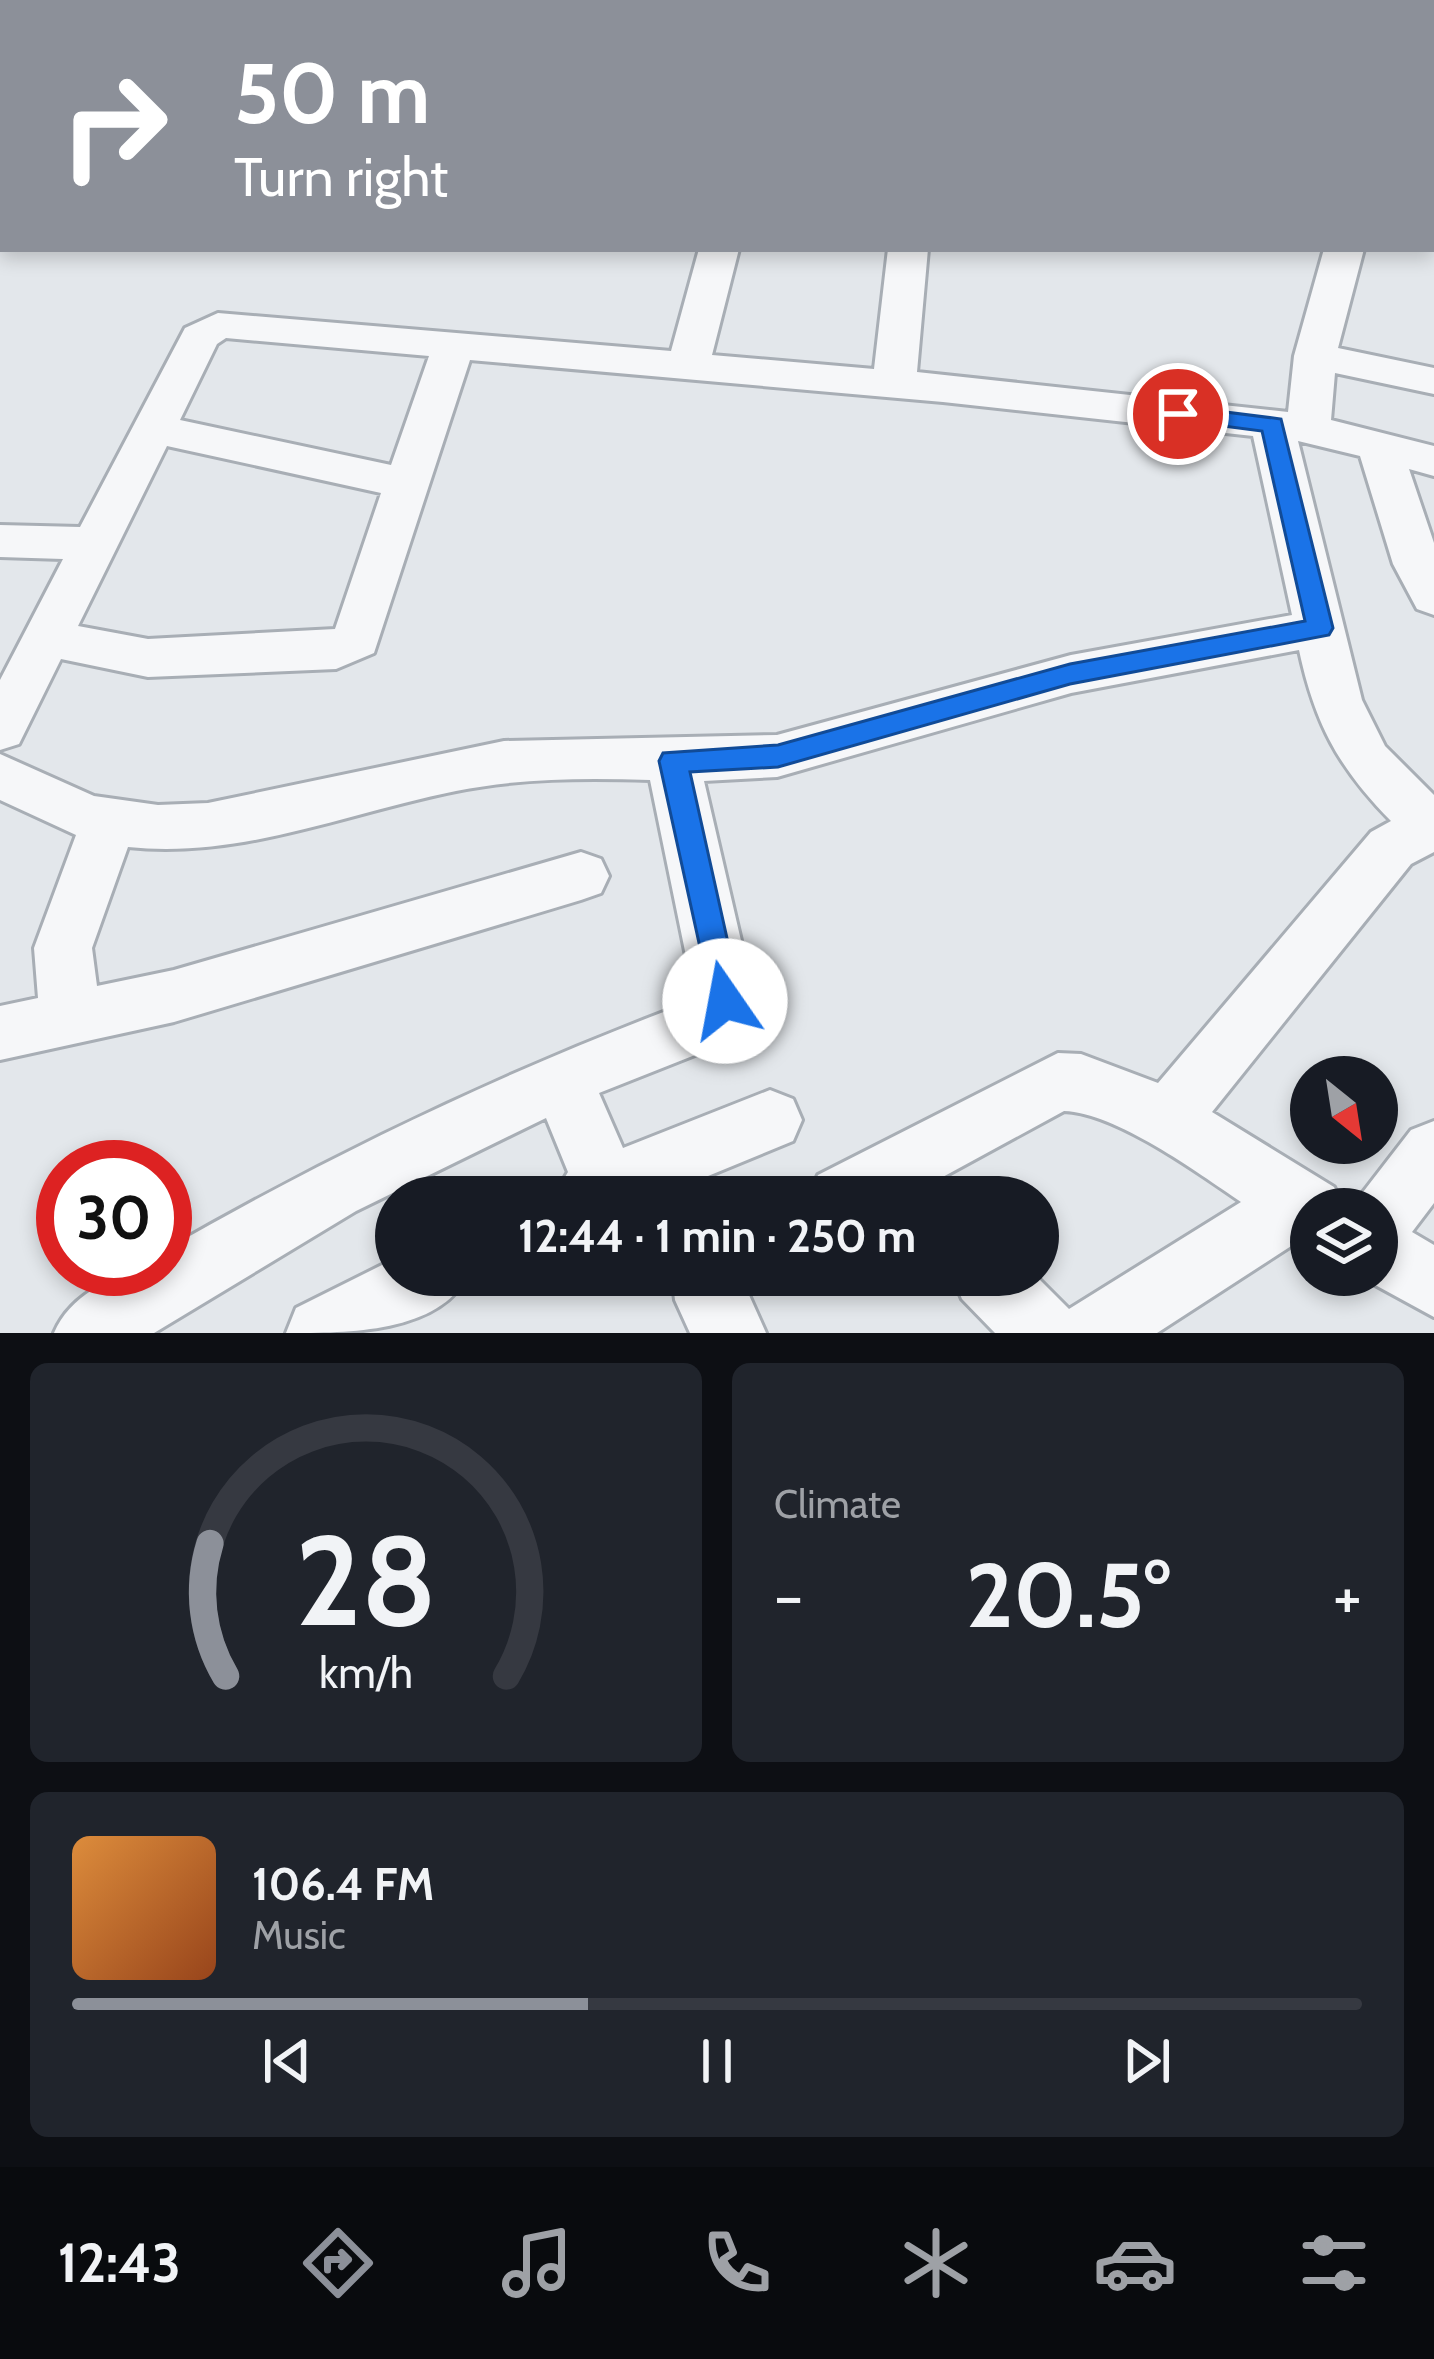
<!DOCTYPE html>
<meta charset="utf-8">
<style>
:root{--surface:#171b24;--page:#20242c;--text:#f1f3f6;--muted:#9ea1a6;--line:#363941;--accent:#8c9099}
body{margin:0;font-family:Cabin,sans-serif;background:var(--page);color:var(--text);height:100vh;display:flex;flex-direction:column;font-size:45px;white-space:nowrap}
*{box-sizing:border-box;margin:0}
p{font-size:39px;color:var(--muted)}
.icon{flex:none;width:66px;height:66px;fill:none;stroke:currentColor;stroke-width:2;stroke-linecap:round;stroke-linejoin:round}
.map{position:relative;height:1333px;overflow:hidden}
.drawer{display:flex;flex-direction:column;gap:30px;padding:30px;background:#0d0f14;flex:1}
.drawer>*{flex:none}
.guide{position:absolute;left:0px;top:0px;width:1434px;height:252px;box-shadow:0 6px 18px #0003;background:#8c9099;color:#fff;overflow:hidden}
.needle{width:78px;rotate:150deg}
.controls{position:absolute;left:1290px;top:1056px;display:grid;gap:24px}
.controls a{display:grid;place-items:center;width:108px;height:108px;border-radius:50%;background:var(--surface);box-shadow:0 6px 18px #0003;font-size:60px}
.speed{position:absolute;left:36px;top:1140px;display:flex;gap:24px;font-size:60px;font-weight:700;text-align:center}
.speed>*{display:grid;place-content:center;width:156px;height:156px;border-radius:50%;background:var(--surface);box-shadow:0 6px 18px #0003;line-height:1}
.speed .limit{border:18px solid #d22;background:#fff;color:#111}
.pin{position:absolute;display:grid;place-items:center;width:102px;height:102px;color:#fff;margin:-51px;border:6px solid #fff;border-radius:50%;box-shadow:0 3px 12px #0007}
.me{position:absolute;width:132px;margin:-66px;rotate:348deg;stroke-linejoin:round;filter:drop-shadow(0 0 9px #0008)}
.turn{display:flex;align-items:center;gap:42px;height:252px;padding:0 36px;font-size:54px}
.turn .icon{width:156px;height:156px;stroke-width:2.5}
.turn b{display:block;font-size:84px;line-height:102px}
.big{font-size:90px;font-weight:700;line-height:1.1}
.drawer .widget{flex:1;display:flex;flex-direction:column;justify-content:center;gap:18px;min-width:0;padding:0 42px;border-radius:18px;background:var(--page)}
.drawer .dial{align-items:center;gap:0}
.dial svg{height:312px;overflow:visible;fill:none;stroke:var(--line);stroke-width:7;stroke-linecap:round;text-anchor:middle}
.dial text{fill:var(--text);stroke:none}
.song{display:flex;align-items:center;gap:36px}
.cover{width:144px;height:144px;border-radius:18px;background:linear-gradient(135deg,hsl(30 70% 55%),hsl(20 70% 35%))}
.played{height:12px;border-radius:6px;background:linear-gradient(90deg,var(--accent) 40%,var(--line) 40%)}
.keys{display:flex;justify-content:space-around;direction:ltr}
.heat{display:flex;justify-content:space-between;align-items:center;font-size:66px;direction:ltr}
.drawer .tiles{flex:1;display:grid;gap:30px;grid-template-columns:1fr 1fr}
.widget:last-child{grid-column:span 2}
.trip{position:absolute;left:375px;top:1176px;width:684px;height:120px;border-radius:60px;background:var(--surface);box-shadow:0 6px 18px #0003;font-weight:700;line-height:120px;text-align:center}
.dock{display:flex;height:192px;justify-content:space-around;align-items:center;background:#090b0e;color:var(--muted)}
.dock .icon{width:84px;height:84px}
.dock .current{color:var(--accent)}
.dock b{font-size:54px;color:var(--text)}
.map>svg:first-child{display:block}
</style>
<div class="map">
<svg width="1434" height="1333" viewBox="0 0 1434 1333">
<rect width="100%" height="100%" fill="#e3e7eb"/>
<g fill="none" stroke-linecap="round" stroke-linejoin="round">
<defs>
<path id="minor" d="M831,0H863L864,3H832Z
M1375,0H1412L1414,3H1377Z
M1431,8L1434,9V30L1431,29Z
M0,43H3V63H0Z
M1431,86H1434V112L1431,111Z
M699,249H739L712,355L874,369L888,249H928L917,372L1288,412L1294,356L1324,249H1364L1338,348L1434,368V394L1335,373L1331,420L1434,446V476L1409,469L1434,543V615L1417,609L1393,564L1360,456L1298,441L1362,700L1385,746L1434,795V852L1411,864L1212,1112L1334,1187L1344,1209H1311V1242L1302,1239L1157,1333H995L962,1299L952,1275H1035L1069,1309L1241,1202C1197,1172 1116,1113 1064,1111L906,1197H808L818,1175L1058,1053L1081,1054L1158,1083L1371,832L1391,821C1338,767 1315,724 1299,650L1071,693L777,777L704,781L755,1001L743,1036L599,1093L623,1148L770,1090L793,1099L802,1120L793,1141L657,1197H553L568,1172L546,1118L356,1211L154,1333H54C71,1292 122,1269 165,1269V1250C336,1152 510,1069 695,1000L650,780C584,778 520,778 456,791C346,813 242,859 128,847L92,948L97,986L174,970L581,852L601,859L609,876L601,893L581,900L174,1022L0,1060V1006L38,998L34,948L76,835L0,800V754L94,796L158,805L208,803L504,741L777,735L1071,655L1292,615L1253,436L943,402L470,360L374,653L336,669L148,677L61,659L19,744L0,750V680L63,559L0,557V525L80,527L185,328L218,313L671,351ZM226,338L429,356L391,465L180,420L217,344ZM167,446L381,493L335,629L148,639L78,626Z
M1434,1121V1203L1412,1232L1434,1245V1317L1357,1275H1377V1209H1350L1411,1130Z
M396,1258V1275H468C439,1333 349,1333 286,1333L296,1308Z
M672,1275H740L766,1333H690L675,1300Z"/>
</defs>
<use href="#minor" stroke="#a8aeb5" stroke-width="6"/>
<use href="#minor" fill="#f6f7f9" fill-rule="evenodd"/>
</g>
<path fill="#1a73e8" stroke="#114b97" stroke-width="3" d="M1178,406L1281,419L1333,628L1329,635L1070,684L778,767L690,772L741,1001L737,1011L725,1015L714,1011L659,761L663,753L778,745L1070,664L1305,621L1262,431L1170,419L1167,414Z"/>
</svg>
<div class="controls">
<a><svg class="needle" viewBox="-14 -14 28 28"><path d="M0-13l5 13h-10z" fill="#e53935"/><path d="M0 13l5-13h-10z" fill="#9ea1a6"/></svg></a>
<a><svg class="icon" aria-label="layers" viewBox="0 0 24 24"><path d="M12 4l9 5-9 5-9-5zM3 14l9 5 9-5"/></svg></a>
</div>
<div class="speed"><div class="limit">30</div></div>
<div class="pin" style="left:1178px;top:414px;background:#d93025"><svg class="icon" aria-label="arrive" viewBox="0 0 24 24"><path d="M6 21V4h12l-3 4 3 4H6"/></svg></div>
<svg class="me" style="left:725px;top:1001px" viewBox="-20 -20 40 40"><circle r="19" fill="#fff"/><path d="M0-13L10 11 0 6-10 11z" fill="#1a73e8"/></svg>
<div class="trip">12:44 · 1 min · 250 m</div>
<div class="guide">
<div class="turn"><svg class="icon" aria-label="right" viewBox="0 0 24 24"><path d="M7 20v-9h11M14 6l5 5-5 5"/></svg><div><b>50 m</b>Turn right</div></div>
</div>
</div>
<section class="drawer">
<div class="tiles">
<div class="widget dial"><svg viewBox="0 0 100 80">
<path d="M14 69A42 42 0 1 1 86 69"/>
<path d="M14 69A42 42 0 0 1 10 35" stroke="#8c9099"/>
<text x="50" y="56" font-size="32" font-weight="700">28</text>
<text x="50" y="72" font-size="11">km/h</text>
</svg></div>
<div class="widget"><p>Climate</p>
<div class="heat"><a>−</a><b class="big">20.5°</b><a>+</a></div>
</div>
<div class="widget">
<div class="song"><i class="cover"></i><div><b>106.4 FM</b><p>Music</p></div></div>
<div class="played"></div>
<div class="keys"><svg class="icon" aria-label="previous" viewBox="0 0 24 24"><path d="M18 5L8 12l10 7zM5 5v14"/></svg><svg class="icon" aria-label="pause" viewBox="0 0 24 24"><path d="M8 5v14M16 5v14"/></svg><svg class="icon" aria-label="next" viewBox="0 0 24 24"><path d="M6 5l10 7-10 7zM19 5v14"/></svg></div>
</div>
</div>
</section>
<nav class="dock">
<b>12:43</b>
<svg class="icon current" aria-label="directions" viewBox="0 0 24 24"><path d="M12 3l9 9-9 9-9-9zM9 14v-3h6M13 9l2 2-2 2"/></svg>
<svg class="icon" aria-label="music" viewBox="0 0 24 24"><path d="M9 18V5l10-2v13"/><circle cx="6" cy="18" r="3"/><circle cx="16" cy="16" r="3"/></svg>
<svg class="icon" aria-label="phone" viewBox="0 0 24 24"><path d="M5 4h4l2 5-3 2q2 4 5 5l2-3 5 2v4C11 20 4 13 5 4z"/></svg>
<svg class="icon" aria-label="climate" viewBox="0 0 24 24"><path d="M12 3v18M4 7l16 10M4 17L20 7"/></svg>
<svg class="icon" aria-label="car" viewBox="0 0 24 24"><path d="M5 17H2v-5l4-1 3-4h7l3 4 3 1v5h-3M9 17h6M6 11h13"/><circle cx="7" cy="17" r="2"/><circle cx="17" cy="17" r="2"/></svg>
<svg class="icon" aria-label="filters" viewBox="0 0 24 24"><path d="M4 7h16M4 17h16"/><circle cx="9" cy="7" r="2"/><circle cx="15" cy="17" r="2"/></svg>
</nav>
